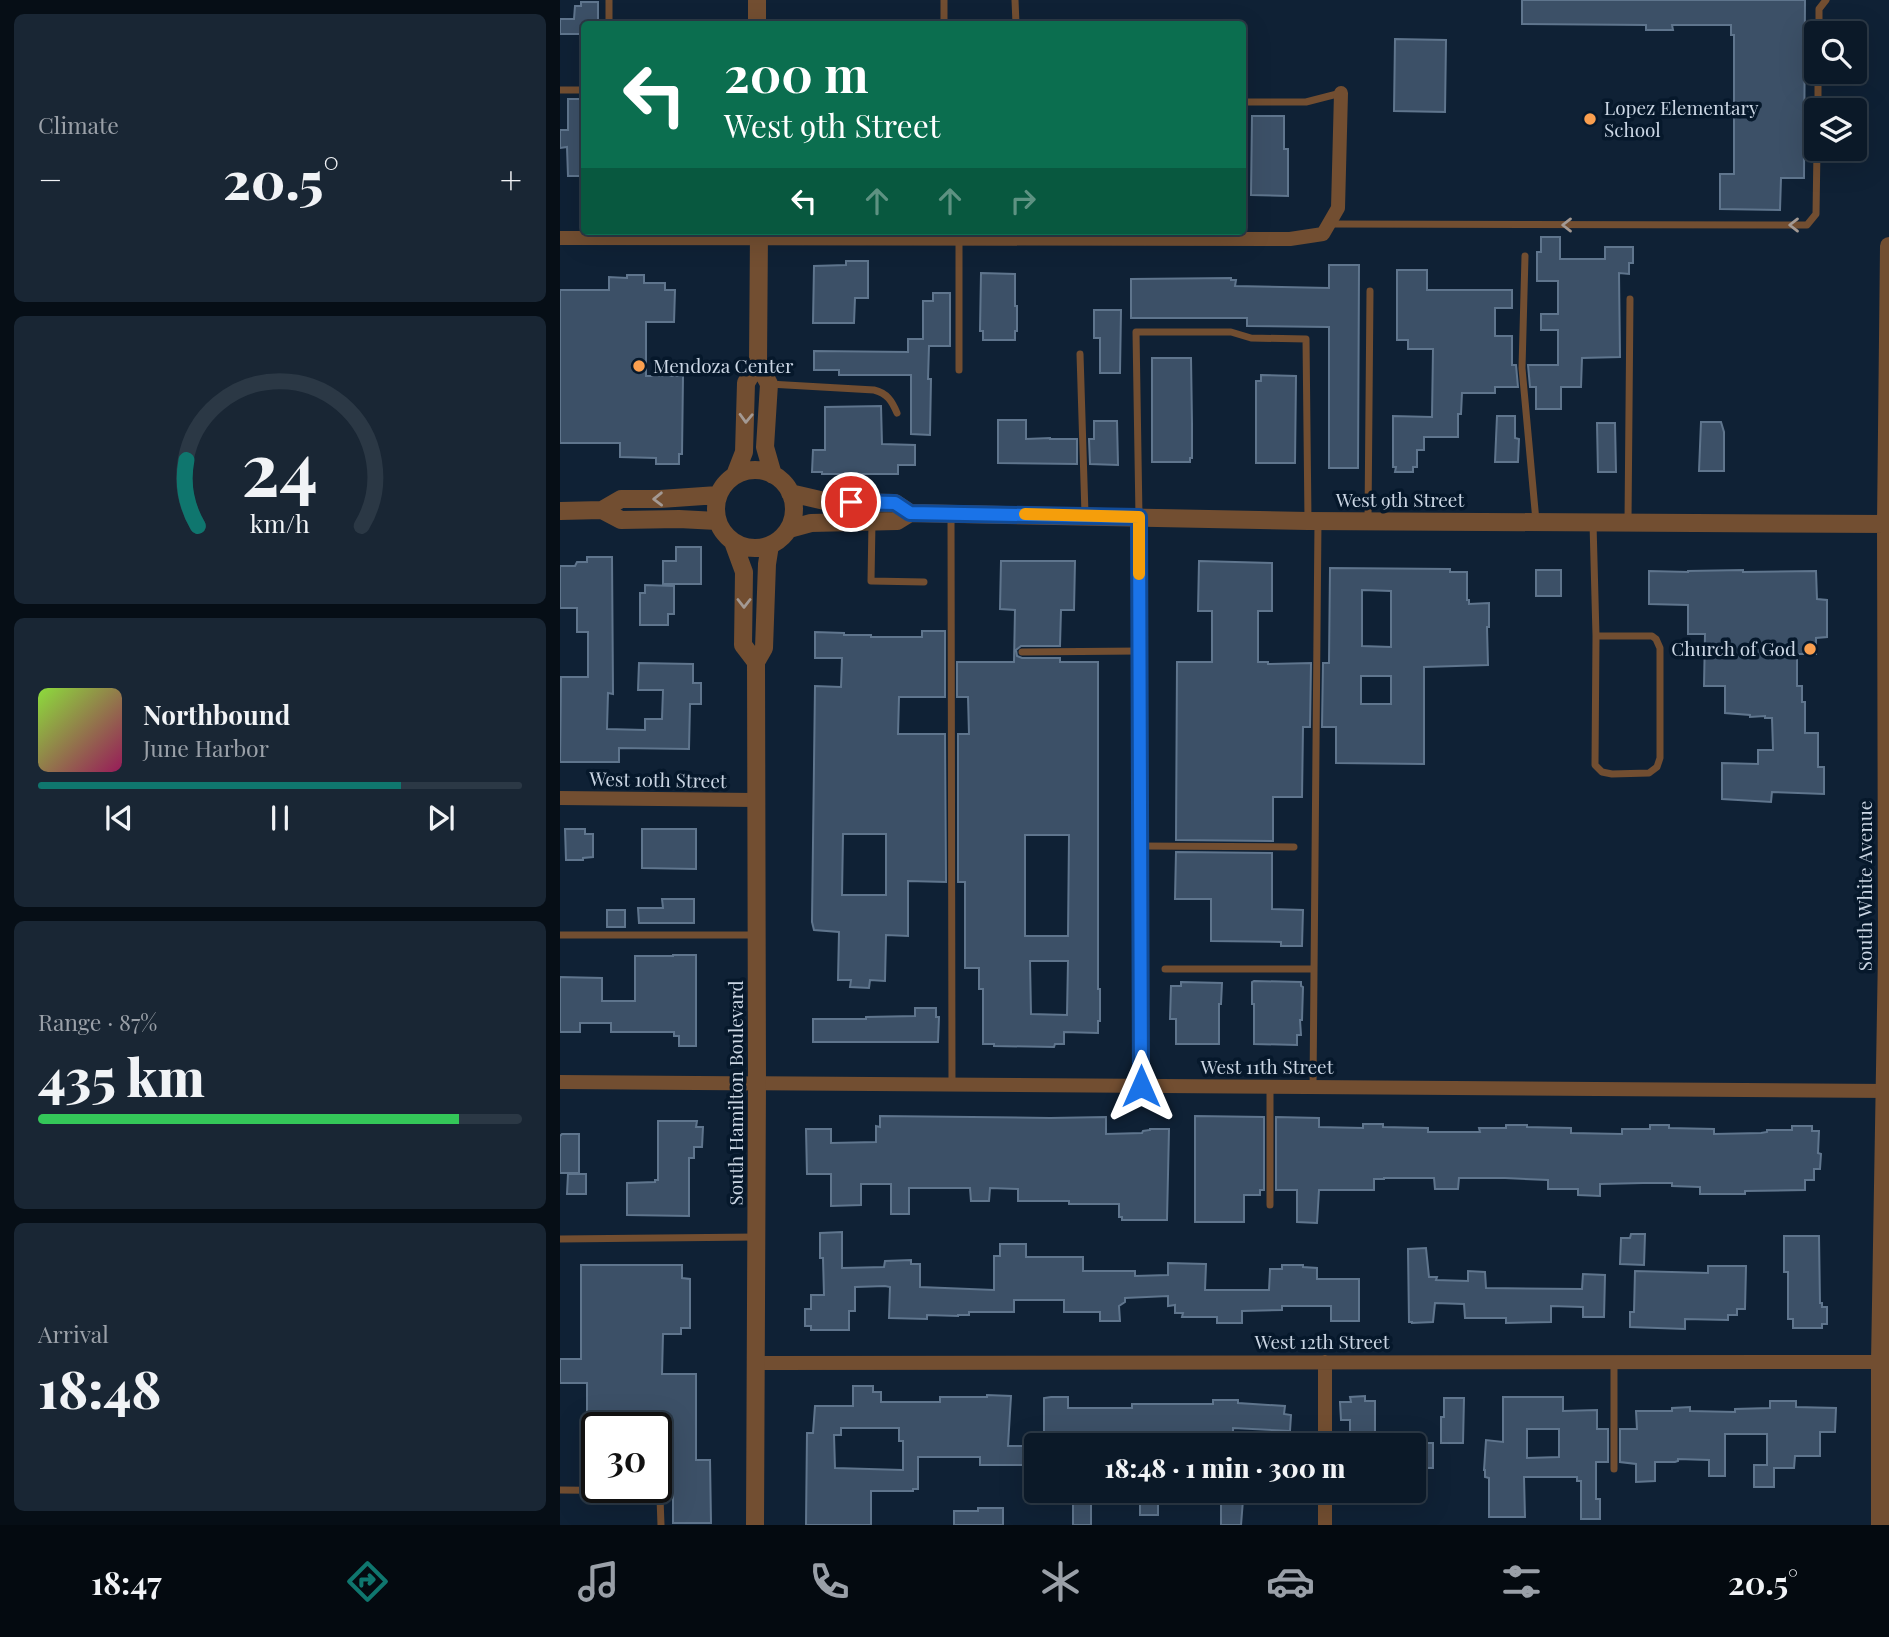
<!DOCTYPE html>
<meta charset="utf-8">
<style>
:root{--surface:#0b1928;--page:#192634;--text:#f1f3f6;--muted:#9aa0a8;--line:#2b3845;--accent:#0f766e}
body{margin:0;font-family:"Playfair Display",serif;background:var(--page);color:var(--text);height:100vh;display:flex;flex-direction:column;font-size:26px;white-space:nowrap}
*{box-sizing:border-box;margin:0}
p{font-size:23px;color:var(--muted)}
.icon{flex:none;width:38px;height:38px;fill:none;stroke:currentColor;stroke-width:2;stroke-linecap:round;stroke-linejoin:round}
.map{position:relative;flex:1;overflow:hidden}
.sheet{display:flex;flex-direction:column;gap:14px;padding:14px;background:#060e16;width:560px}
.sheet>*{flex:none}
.top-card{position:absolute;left:21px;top:21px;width:665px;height:214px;border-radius:7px;box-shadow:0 7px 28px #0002,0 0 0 2px var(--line);background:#0b6e4f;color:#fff;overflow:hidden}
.fabs{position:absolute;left:1244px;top:21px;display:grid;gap:14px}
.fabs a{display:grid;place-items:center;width:63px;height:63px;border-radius:7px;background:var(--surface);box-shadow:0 7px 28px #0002,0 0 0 2px var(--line);font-size:35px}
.speed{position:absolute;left:21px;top:1412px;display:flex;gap:14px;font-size:35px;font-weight:700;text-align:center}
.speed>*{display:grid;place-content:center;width:91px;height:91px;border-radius:50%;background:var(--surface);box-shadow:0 7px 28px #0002,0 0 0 2px var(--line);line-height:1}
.speed .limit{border:4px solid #111;border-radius:10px;background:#fff;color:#111}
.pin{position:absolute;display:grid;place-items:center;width:60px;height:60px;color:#fff;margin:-30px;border:4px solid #fff;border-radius:50%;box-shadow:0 2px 7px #0007}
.me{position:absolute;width:77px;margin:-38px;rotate:0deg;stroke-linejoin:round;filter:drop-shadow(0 0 5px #0008)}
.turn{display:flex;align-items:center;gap:24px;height:147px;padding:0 28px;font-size:32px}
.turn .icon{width:91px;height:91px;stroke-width:2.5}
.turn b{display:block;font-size:49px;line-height:60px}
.lanes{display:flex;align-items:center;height:66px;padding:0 28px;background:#0003;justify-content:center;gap:35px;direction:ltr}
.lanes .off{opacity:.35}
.big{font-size:52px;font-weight:800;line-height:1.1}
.sheet .tile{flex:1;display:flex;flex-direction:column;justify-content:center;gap:10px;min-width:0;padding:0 24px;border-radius:10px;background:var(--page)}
.sheet .dial{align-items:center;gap:0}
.dial svg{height:182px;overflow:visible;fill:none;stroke:var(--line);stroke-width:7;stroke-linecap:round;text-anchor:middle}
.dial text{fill:var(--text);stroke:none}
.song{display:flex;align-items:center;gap:21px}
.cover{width:84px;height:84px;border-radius:10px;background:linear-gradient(135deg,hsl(90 70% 55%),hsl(330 70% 35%))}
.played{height:7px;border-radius:4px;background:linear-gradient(90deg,var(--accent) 75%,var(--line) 75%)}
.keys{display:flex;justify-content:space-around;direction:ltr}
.heat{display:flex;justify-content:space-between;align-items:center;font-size:38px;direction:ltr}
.charge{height:10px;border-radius:5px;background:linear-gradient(90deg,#34c759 87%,var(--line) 0)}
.trip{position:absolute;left:464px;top:1433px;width:402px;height:70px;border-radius:7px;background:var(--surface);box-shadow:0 7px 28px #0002,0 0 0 2px var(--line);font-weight:800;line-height:70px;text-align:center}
.dock{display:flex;height:112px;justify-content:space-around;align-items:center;background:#040a10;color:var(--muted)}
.dock .icon{width:49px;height:49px}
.dock .selected{color:var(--accent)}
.dock b{font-size:32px;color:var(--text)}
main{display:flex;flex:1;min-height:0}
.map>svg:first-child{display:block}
</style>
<main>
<section class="sheet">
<div class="tile"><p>Climate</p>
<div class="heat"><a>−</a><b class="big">20.5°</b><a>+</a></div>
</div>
<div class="tile dial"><svg viewBox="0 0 100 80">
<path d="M14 69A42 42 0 1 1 86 69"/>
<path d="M14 69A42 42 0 0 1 9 40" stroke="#0f766e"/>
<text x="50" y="56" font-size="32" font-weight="700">24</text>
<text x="50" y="72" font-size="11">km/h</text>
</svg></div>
<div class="tile">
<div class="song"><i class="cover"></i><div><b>Northbound</b><p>June Harbor</p></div></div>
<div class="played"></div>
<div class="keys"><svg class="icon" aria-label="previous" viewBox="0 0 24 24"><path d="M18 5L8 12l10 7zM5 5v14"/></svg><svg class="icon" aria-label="pause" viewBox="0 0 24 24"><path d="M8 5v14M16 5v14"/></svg><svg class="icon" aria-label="next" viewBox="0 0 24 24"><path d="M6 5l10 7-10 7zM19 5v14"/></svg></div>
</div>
<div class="tile"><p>Range · 87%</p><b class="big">435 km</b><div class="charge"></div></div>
<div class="tile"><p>Arrival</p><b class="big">18:48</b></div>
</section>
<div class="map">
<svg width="1329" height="1525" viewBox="0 0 1329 1525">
<rect width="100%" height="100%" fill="#0f2135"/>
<path fill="#3c5067" stroke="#5f758d" stroke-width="2" fill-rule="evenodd" d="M962,0H1245L1244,178H1221L1220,210L1160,209V174H1174V35H1171V25H1112L1113,30H1086V25L962,24Z
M21,2H38V24H24V34H0V19H14L15,6H21Z
M835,39L886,40L885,112L834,111Z
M8,99H24V176H8L7,147L0,148V130H8Z
M692,116H724V149H728V196L691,195Z
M981,237H1000V259H1045V247H1073V263H1069V274L1059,273L1060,357L1022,358L1021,387H1001V409H976V387H970L968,365H998V330H981V314H998V281H977V252H981Z
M286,261H308V298H295L294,323H253L254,266L286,265Z
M769,265H799L798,468H769V327L687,326V318H571V279L671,278V280H676L675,286L769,288Z
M837,270H867V290H952V308H935V336H952V365H956L958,387H935V393H902L901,414H898V437H864V450H857V467H853V472H835L836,467H833V416L872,417L873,349H848V340H837Z
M421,273L455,274V306H457V331H455V340H423V331H420Z
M67,275H84V283H105V290H115L114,322H86V376H123L122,454H119V464H96V458L60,457V443H0V290H49V277L67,278Z
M373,293H390V346H369L368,379H371L370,435L351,434V375H279V370H254V351L348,352V339H363V301H373Z
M534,310H561L560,373H540V338H534Z
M592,358H631L632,423V458H630V462H592Z
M701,375L736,376L735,463H696V381H701Z
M321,406L322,444L355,445V465H338V474H262V472H252L253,450H265V407Z
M937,416H955V438L959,439L958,462H935Z
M438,420H466V439L490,438V439H517V464L438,463Z
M534,421H557L558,465L530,464L529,439H534Z
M1141,422H1161L1164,432V471H1139Z
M1037,423H1055L1056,472H1038Z
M116,547H141V584H103V561H116Z
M27,557H52L53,694L48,693L47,729L85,730V719H102L103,690H78L79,663L133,664V683H141V704H130L129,749L59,748V762H0L1,677H28V632H17V608H0V566H15L17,562H27Z
M441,561H515L514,610H501L500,646H461L456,650L457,656L462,658H500V662H538V989H540V1021H538V1033L504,1032V1044H495L494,1047L434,1046V1044H423V989H419V968H405V882H398V734H409L408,697H397V662H454L455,610L440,609ZM465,835H509L508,936H465ZM470,961H508L507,1015L471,1014Z
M639,561L712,563V611H698V662H708V664L751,663L750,727H743L742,797H713V841L616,840L617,662H652V611H638Z
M770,568L890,569V572H907V600H909V604L929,603V627H927L928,665L864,667V764L776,763V727H762L763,663H769ZM802,590L831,591V647L802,646ZM801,676H831V704H801Z
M976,570H1001V596H976Z
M1183,570V572L1256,571L1257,599L1267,600V637L1256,638V654H1237V686H1242V702H1245V733H1258V767H1264V794L1212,792L1211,802L1162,799V763L1198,764V750H1213L1212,718H1205V716L1190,717V715L1165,713V686H1144L1145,634H1128V605L1089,604V571L1128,572V571Z
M85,585L114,586V614H108V625H80V593H85Z
M362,631H385V697H339L338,734H385L386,882L348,881V936L326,935L325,981L310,980L309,988L290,987L291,980H278L279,932L254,930L252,922L255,686L281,687L282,658H255V632L284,633V635H311V637H362ZM283,834H326V895H282Z
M5,829H25V834H33V857L23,858V860H6Z
M82,829H136V869L82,868Z
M616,852L712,853V909L743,910L742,946H721V942L651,941V899H615Z
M102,899H134V923H79L78,908H103Z
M47,910H65V927H47Z
M113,955H136V1046H119V1036H114V1032H51V1023H20V1032H0V977L42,978V1001H75V956H113Z
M694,981L741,982V986L743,987L742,1020H740L741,1035H737V1045L694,1044V1004H692V982Z
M621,982L662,983L661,1004H659V1044H616V1019H610L611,986H621Z
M355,1008H376V1017H379L378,1042H253V1019H306V1017L355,1016Z
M320,1116L490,1118L546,1117V1134L582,1133L583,1131L590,1130V1129H609L607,1220H562V1217H559V1204H509V1201H458V1189L430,1188L429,1201H411L410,1188H349V1214H331V1184H301V1205L271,1206V1174H247L246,1129H271V1143L316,1142V1126L320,1127Z
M635,1116L704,1117V1190H700V1195H684V1222H635Z
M716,1117L759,1118V1127L803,1128V1124H823V1127L868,1128V1132H920L919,1128H946V1125H967V1127L1011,1128V1133L1062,1134V1129H1090V1125H1109V1128L1154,1129V1134L1201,1133L1207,1132V1130H1232V1126H1252V1131H1259L1258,1153L1261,1154L1260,1169H1254V1180H1245V1190L1185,1191V1194H1140V1187L1112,1186V1183H1083L1040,1184V1196L1018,1195V1189H988V1180L945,1178H899L898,1189H875L874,1178H824V1179H814V1190H759L757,1223L737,1222V1190H716Z
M98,1121H137L136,1127H143L142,1147H134V1158H129V1216L67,1215V1183L95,1182V1180H98Z
M2,1134H19V1173H0V1136Z
M8,1174H26V1194H7Z
M282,1232V1268L324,1267L325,1261L351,1260V1264H360V1287L434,1290V1256H440V1244H466V1257H523V1271H575V1276L608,1275V1263L646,1264L645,1290H709L710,1269H722V1265H743V1267L757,1268V1279H799V1321H771V1306H722V1310L682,1311V1323H657V1317H622L623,1313H615V1305L608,1306V1296L565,1298V1302L559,1306L560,1321H540V1312H504V1300H454V1312H409V1315H398V1316L367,1315V1319L329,1318L330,1287L325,1286L295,1287V1311H289V1330H251V1326H245V1309H251V1295H264L263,1258H260V1233Z
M1071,1234H1085L1084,1265L1060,1264L1061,1238H1070Z
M1224,1236H1259L1260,1303H1262V1307H1267V1324H1262V1328H1233V1319H1228V1272H1224Z
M866,1248L869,1277H877L876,1280L908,1281V1271L925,1272L926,1288L1022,1289L1023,1274L1045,1275L1044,1317H1023V1307L991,1306V1322L946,1323V1318H905L904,1304L875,1303L873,1322L852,1323V1322H849L848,1249Z
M21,1265H122V1278L130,1279V1328H121V1334H103L102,1374H136V1460H150L151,1523H113V1469L96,1470V1428H27V1383H0V1359H21Z
M1148,1266H1186L1185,1309H1177V1315H1168V1320L1125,1319V1329L1070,1327V1312H1074L1075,1271L1148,1273Z
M293,1386H313V1392H321V1402H380V1397H427V1395L451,1396L448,1446H464L463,1465H420V1457H358V1489H353V1491H311V1525H246L247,1433H253L255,1406H293ZM281,1428H339V1441H343V1470L275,1468L274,1435H281Z
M805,1396V1401H815V1446H793V1436H790V1420H781L780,1402H791L790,1397Z
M491,1397H508V1408H572V1404H653V1400H678V1403L725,1406L724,1414L731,1415L730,1431L673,1428V1439H636V1446H484V1398Z
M943,1397H1003V1411L1037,1410V1429H1048V1462H1036V1499H1040V1519H1021V1481H1017V1477H964L965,1517H929V1478L925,1477V1470H924L926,1440L943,1442ZM967,1429H999V1457L967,1458Z
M884,1398H904L903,1443H881V1417H884Z
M1210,1401H1236V1407L1276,1408L1275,1432H1260V1456H1235L1234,1468H1214V1487H1194V1465H1207V1434H1165V1476H1149V1460L1118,1459V1461L1115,1462H1095V1481L1076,1482V1464L1060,1462V1429H1077L1076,1411H1112V1408L1130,1407V1411L1175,1412V1409L1210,1408Z
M854,1443H873V1468H854Z
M513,1491H531V1525H513Z
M580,1497H598V1515H580Z
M661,1499L683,1500L681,1525H661Z
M418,1508H443V1525H394V1511H418Z"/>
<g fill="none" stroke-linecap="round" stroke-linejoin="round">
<path stroke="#724e31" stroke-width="7" d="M384,0V24
M455,0L456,24
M49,24V0
M1259,33V9L1266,0
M0,90H24
M682,102H746L781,93
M1258,110V72
M769,224L1247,225L1256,214L1257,149
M965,256L962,368L976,521
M520,354L525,514
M399,370V239
M209,384L314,390C327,393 332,401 337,413
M391,514L392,1084
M579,517L576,332H671L691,338L746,339L748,520
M808,520L810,291
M1068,521L1070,299
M312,522L311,581L364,582
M1033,523L1036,636L1035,765L1042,772L1052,774L1089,773L1097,767L1100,758V648L1096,639L1092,636H1036
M462,652L579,651
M580,846L734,847
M0,935H195
M605,969H754
M710,1087V1205
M753,1087L758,521
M0,1239L196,1237
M1054,1363V1469
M0,1490L94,1491L100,1498L101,1525"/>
<path stroke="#724e31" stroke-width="14" d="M0,238L730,239L763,234L778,208L781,93
M579,517L581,1086
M0,798L195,800
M0,1082L1329,1091
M765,1362V1446
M196,1363L1329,1362
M765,1491V1525"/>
<path stroke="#724e31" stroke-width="18" d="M197,0V24
M199,231L198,363L209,384L205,447L213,475
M156 509a39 39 0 1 1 78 0a39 39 0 1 1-78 0Z
M175,475L184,452L186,383L198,363
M230,493L269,502L335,503L350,513L748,521L1329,524
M42,510L61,520L119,519L157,521
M0,511L42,510L61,499H100L158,495
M229,529L251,523L337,521L350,513
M173,542L184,572L183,645L196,662
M195,1525L197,1083L196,662L204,648L207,564L210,545
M1320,1525V1362L1327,952L1326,524L1329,246"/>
</g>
<defs><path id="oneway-chevron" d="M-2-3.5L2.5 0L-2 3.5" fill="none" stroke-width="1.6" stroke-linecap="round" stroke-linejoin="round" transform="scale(1.75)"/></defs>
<g stroke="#a39993">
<use href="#oneway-chevron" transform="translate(1007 225) rotate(-180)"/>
<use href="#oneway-chevron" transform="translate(1234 225) rotate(-180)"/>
<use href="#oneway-chevron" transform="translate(186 418) rotate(92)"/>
<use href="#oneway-chevron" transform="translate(98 499) rotate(179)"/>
<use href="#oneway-chevron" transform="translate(184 603) rotate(90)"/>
</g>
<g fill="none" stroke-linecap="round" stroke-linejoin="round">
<defs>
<path id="route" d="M291,502L335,503L350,513L579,517L581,1086"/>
</defs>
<use href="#route" stroke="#114b97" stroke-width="18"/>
<use href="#route" stroke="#1a73e8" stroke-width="12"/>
<path stroke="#f59e0b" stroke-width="12" d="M465,514L579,517V574"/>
</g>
<g fill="#fa9f4f" stroke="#06182b" stroke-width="2.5">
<circle cx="1030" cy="119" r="7"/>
<circle cx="79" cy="366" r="7"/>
<circle cx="1250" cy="649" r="7"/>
</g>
<g text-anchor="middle" stroke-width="7" stroke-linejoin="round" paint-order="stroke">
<g font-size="19" fill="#cbd6e4" stroke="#06182b" text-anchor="start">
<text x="1044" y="115">Lopez Elementary<tspan x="1044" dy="22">School</tspan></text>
<text x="93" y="373">Mendoza Center</text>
<text x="1236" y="656" text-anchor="end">Church of God</text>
</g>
<g font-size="19" fill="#cbd6e4" stroke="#06182b">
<text x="840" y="507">West 9th Street</text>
<text transform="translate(98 780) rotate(1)" y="7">West 10th Street</text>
<text transform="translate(1305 886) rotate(-90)" y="7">South White Avenue</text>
<text x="707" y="1074">West 11th Street</text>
<text transform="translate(176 1093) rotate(-90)" y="7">South Hamilton Boulevard</text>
<text x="762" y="1349">West 12th Street</text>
</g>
</g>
</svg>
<div class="fabs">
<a><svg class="icon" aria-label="search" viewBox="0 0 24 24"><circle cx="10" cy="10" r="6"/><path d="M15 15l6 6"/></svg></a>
<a><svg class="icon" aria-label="layers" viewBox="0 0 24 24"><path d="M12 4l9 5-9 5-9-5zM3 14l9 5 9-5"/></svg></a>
</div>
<div class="speed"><div class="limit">30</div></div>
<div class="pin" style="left:291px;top:502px;background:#d93025"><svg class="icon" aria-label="arrive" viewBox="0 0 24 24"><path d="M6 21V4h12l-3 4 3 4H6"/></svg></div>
<svg class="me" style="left:581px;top:1086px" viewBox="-20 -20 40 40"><path d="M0-17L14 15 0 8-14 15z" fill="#1a73e8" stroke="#fff" stroke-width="4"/></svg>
<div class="trip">18:48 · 1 min · 300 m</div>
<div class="top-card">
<div class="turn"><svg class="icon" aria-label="left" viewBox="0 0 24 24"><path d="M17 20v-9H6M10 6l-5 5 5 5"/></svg><div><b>200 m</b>West 9th Street</div></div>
<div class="lanes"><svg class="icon" aria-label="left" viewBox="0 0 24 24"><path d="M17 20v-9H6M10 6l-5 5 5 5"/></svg><svg class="icon off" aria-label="ahead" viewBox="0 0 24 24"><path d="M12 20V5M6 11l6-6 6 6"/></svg><svg class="icon off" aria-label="ahead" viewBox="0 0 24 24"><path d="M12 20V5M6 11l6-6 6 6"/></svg><svg class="icon off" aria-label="right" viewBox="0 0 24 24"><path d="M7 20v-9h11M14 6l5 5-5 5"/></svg></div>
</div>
</div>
</main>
<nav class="dock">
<b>18:47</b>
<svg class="icon selected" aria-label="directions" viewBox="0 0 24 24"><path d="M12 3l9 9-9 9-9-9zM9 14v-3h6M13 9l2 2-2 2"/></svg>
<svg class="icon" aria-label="music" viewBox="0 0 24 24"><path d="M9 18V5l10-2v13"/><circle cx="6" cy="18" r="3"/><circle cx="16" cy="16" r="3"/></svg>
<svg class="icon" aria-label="phone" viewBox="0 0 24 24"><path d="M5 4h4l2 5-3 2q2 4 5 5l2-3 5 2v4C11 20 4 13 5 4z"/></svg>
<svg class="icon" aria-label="climate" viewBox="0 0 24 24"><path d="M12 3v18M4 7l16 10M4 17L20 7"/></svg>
<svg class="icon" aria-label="car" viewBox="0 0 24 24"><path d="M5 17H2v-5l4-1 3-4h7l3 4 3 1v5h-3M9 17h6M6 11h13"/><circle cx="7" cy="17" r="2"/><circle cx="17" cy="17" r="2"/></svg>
<svg class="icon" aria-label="filters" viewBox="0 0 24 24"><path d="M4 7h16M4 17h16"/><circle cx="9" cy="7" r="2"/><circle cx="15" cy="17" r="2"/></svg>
<b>20.5°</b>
</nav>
